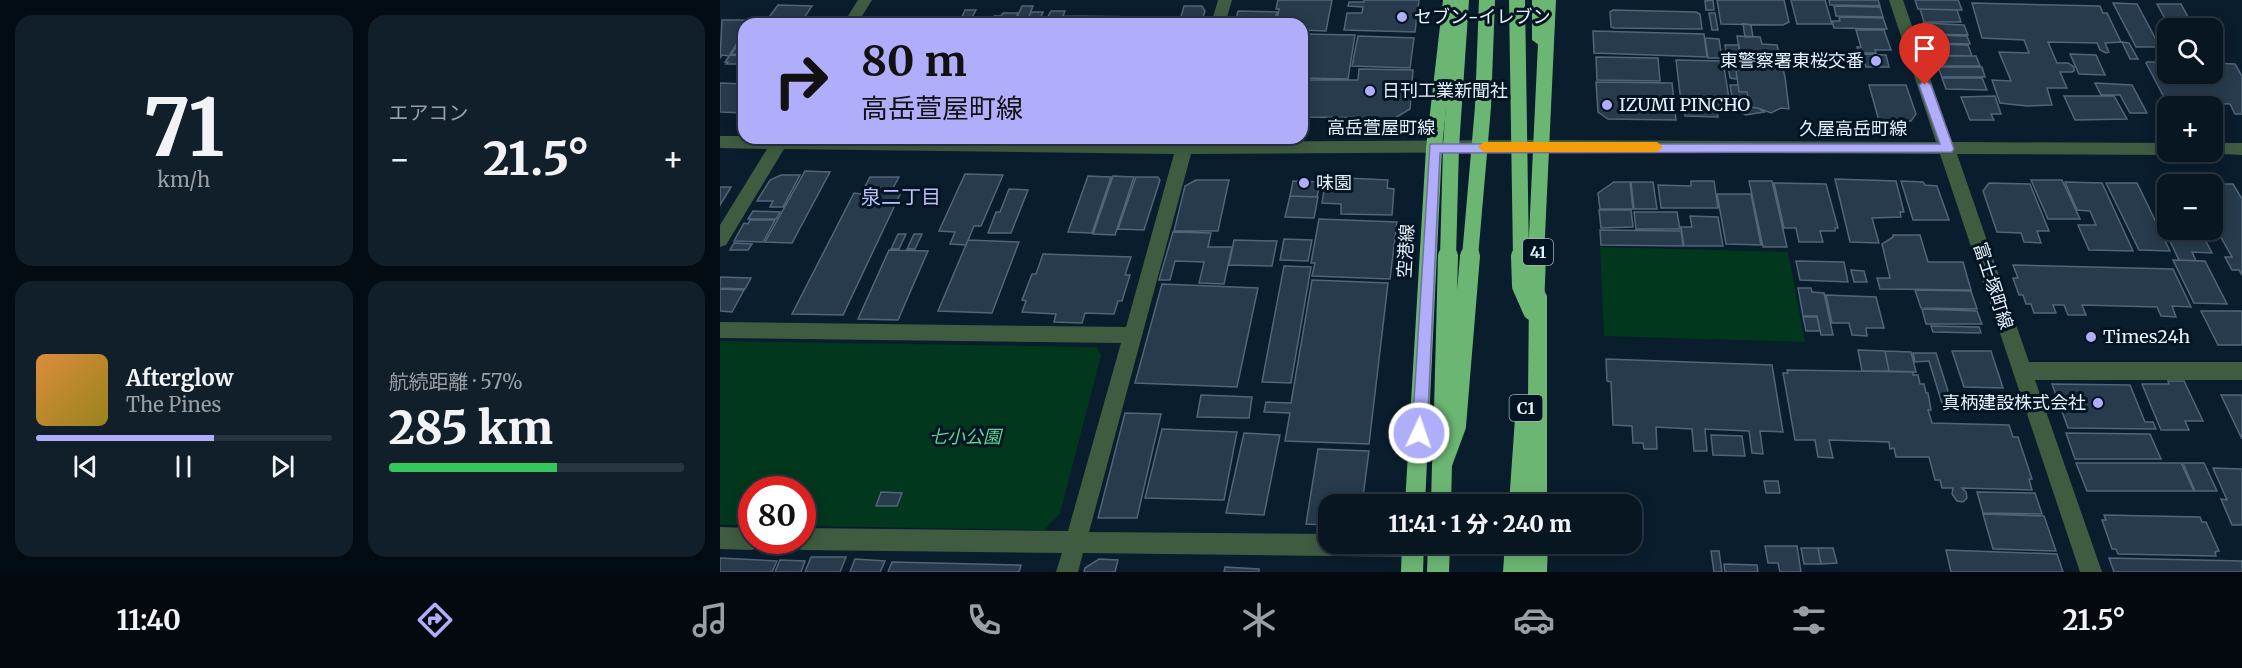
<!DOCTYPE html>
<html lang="ja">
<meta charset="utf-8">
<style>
:root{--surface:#081622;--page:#111f2a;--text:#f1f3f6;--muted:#989fa5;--line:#293540;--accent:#b0adfa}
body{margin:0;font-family:Merriweather,"Noto Sans JP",serif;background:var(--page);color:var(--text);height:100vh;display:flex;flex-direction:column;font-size:22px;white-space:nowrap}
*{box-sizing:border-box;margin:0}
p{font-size:20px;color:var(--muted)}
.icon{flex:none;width:33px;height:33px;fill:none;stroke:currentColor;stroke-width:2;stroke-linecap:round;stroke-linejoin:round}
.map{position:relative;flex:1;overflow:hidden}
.details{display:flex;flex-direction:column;gap:15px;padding:15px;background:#040c13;width:720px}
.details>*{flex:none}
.banner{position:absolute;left:18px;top:18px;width:570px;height:126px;border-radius:18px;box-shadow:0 3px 15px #0003,0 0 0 2px var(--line);background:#b0adfa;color:#111;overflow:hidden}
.buttons{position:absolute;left:1437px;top:18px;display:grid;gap:12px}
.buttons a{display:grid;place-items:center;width:66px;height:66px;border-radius:12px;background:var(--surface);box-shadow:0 3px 15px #0003,0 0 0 2px var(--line);font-size:30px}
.speed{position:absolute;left:18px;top:476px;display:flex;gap:12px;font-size:30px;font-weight:700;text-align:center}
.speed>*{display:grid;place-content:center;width:78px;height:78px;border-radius:50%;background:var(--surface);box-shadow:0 3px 15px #0003,0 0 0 2px var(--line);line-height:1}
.speed .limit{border:9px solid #d22;background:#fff;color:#111}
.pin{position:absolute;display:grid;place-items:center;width:51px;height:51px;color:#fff;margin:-62px -26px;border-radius:50% 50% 50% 0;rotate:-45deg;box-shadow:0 0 6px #0007}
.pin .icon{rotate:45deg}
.me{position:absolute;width:66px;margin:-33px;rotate:3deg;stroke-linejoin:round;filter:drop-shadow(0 0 4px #0008)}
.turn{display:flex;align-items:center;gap:21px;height:126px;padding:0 24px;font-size:27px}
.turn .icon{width:78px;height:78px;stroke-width:2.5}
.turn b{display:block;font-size:42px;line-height:51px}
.big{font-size:45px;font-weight:800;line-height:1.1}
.details .tile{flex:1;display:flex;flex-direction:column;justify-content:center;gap:9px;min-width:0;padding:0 21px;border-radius:18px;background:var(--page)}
.details .dial{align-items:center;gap:0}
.dial b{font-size:78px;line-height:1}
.song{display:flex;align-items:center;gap:18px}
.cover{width:72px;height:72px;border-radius:9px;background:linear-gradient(135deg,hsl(30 70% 55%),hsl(50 70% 35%))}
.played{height:6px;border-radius:3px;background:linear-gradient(90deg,var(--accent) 60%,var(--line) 60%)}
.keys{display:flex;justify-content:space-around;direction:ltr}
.heat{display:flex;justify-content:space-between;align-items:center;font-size:33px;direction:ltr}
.charge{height:9px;border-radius:4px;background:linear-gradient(90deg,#34c759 57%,var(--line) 0)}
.details .tiles{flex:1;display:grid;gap:15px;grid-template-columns:repeat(2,1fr)}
.trip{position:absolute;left:598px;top:494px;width:324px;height:60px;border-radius:18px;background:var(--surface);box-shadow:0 3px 15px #0003,0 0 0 2px var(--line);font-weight:800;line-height:60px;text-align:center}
.menu{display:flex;height:96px;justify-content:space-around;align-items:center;background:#03090e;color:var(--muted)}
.menu .icon{width:42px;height:42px}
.menu .selected{color:var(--accent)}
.menu b{font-size:27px;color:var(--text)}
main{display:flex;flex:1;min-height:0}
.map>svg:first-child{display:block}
</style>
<main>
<section class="details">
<div class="tiles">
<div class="tile dial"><b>71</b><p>km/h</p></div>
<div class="tile"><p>エアコン</p>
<div class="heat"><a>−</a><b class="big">21.5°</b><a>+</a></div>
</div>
<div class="tile">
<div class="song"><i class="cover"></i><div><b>Afterglow</b><p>The Pines</p></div></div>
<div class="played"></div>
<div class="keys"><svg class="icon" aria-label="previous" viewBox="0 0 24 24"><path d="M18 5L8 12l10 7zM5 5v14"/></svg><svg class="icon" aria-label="pause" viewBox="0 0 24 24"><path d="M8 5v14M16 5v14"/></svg><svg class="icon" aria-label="next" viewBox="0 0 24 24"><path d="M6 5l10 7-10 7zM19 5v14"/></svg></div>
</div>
<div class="tile"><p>航続距離 · 57%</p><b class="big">285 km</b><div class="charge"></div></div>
</div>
</section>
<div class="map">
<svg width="1522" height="572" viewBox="0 0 1522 572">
<rect width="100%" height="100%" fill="#0a1d2d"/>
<path fill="#00371d" d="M880,247L1068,252L1085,342L884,336Z
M0,341L377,347L381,356L340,513L324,530L83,526L82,489H32L31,525H0Z"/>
<path fill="#273b4c" stroke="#506678" stroke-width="1.5" d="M558,0H612L606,31L582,30V24H556L559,9H556Z
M644,0H699L695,32L624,30L627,13H642L643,7L628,6L629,2H644Z
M993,0L994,10H986L985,1Z
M997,0H1064L1069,22L1063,25L1001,24Z
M1071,0H1105L1112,24H1077Z
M1109,0H1158L1160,6L1110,5Z
M1195,0H1238L1242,10L1198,9Z
M1252,3L1380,6L1383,13H1387L1401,42L1385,43L1389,52L1386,53L1380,50L1377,43L1328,42L1337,63H1348L1354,67V71L1352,72H1340L1347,88H1327L1332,105L1307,106L1280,103L1272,80L1291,81L1279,52L1309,53L1304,40L1262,38Z
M1393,3L1417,4L1440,47H1416Z
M1437,4H1461L1474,28H1450Z
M58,5L92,6L80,24H44Z
M302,6H313L306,24H294Z
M464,6H482L485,11L481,24H459Z
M1114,6L1160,7L1163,17L1116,16Z
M1200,9L1237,10L1241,22H1204Z
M245,10H256L251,19H241Z
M893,10L976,12L980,14L982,29L894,28L891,27L890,12Z
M331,11H345L343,16L429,17L427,24H324Z
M518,11L557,12L554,24H515Z
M311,12H323L318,24H306Z
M283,13H298L293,24H270L274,16H281Z
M989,13H995L998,30H992Z
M1119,17L1163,18L1167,29L1114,28L1112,21H1120Z
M433,19L457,20L456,24H432Z
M2,20H24L20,27H24V32L9,56L2,55L0,58Z
M1203,23L1244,25L1248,35L1207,34Z
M1023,24L1031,25L1033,37H1025Z
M1136,30H1164L1171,50H1155L1156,53H1139L1137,47H1141Z
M873,31L984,34L987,57L874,53Z
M582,34L635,35L628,79L582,78Z
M1207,35L1247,36L1250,44L1210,43Z
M638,36L694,38L690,68L632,66Z
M1017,36L1040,37L1042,44L1057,45L1065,77L1069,109L1061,108L1051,113L1038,108L1029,107L1027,92H1019L1016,70H1019L1017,55H1020Z
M985,38L999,39L1002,58H988Z
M1402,42L1409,43L1418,59H1410Z
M1210,44L1248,45L1252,56L1214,55Z
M1005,45H1019L1020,55H1017L1019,70H1016L1017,79L1010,78Z
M17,46H24V55L11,54Z
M1142,54L1166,55L1169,67H1146Z
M1350,54L1376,55L1385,75L1359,74Z
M10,55L22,56L16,64H6L8,62H5Z
M1215,56H1256L1260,66H1218Z
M876,57L938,58L940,81L877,80Z
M956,60L1003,61L1011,111H997L998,117L965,116V110H962Z
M1427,62H1448V74H1492V63L1515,64L1522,76V114H1515L1510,104L1447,103L1426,63Z
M1218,67H1262L1265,77H1222Z
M639,69L693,70L690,109L675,118L582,117V80H638Z
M1222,78H1262L1267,90L1226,89Z
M876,82L952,83L956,120L888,119L878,112Z
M0,83L24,84V113L0,112Z
M1375,83L1412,85L1427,113H1410L1400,95H1381Z
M1010,85H1018L1019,92H1027L1029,107L1038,108L1044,112L1026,115L1014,109Z
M1149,85H1186L1196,114L1191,121H1159Z
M1275,96L1281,114H1271L1274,120H1250L1241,97Z
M1344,96H1394L1407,119L1355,120Z
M85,171L110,172L72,243L45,242Z
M245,174L283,175L261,226H254L246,245L230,244L235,232L219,231Z
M61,175H80L63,207H50L53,201H37L50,180Z
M368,176L391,177L372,233L348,232Z
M393,176L414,177L395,235L373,234Z
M150,177H179L173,188H183L123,315L72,314L134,193L141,194Z
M416,177H438L440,180L424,230L398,229Z
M606,177L668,180L667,188L674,189L672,215L621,214V204L602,203Z
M1115,179L1176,181L1184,212H1180L1181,217L1152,218L1159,243L1130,242Z
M476,180H509L498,231H454L465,186Z
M1311,180H1342L1360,219H1328Z
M573,181L600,182L597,197L570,196Z
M971,181H994L998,208H941L938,185L971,186Z
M1029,181H1052L1067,247H1043Z
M1181,181L1203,182L1205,185L1217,186L1229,220H1193Z
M894,182H910L913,209H880L878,193Z
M911,182H933L937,209H914Z
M1345,182L1382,183L1413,251L1369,250L1358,225H1376L1370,211L1357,210Z
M1054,183L1106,184L1118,228H1115V231H1100L1103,242H1079L1076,228H1064Z
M1269,183L1310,184L1329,231H1317L1321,243L1304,242L1301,233L1277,232L1263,191Z
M1386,183H1417L1450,251L1419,250Z
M1472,184H1513L1522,199V275L1519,270H1512L1505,257H1512L1492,221V184Z
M0,187H11L0,205Z
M289,189L308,190L291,233H268L276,212H280Z
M997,194H1031L1041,245L1006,244Z
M570,196L598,197L594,218L565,217Z
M879,210H911L913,227L881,228Z
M33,211L60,212L56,219H28Z
M914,212H957L960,229H916Z
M1437,214H1448V230H1480L1492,253L1472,252L1476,261L1459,260Z
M970,216L998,217L1003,246H964L961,227H972Z
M599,219L677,222L670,279L592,276L595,263H591Z
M30,220H55L43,242L14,241L24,223L28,224Z
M880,230L961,231L963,246L881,245Z
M453,232L491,233L488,247H512L504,284L479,283L484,262L455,261L450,280H439Z
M178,234H186L179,249H171Z
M194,234H202L195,249H187Z
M1173,235H1200L1208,262H1243L1251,290L1160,289L1157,278H1170L1162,244L1173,237Z
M564,239L592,240L588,261L560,260Z
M248,240L299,242L272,313L218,311Z
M514,240L557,241L552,266L509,265Z
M14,243L32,244L28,250H10Z
M169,250L208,251L178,320L138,319Z
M323,254L411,257L405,275H410L402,301H398L394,314L365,313L362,323L334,322L336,314L302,312L306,301L302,300L312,274H316Z
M1453,260L1485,261L1507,304L1474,303Z
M1076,261L1124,262L1128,282L1080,280Z
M1293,265L1453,269L1471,307L1452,306L1456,317L1441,316L1437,307L1362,305L1366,315H1348L1344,305H1333L1336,313H1314L1311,304H1306L1303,295H1299L1293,278H1298Z
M564,266L591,267L571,383L542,382Z
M1131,270L1144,271L1147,282H1134Z
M0,277L31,278L25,289L0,288Z
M592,280L668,283L649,444L565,441L570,413L544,412L546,402L571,403Z
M442,284L538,288L517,387L415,383Z
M1078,288H1091L1092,292L1104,293L1113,335H1101L1097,316H1083Z
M0,289L24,290L12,312L0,311Z
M1195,290L1251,291L1257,309L1201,308Z
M1106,295L1156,297L1164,328H1146L1147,336L1132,335L1129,323H1112Z
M1202,309L1257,311L1262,324H1206Z
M1481,311H1522V345H1498Z
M1083,317H1097L1100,331H1086Z
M1211,326L1259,327L1261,333L1213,332Z
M1138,350L1165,351L1169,371H1142Z
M1165,351L1191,352L1196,372L1169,371Z
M1232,351H1271L1283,388L1244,387Z
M1193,353H1216L1234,410H1224L1209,361L1195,362Z
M886,359L1052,365L1063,432L1040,431L1043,454L1032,453L1029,431L985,429L987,451H974L972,429L936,427L937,449H924L923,443H913L912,426L893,425L891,382L887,381Z
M1067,370L1193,372V375H1198L1200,384H1204L1206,393H1208L1211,410H1208L1212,423L1289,425L1293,437H1298L1312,479H1309L1312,490L1242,488L1246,492L1247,498L1243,502L1237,501L1232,494L1233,488H1222L1220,480H1215L1209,457H1176L1174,448L1170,449L1169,442L1109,440L1113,458L1098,457L1095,440H1075L1063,373H1068Z
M1448,381H1464L1483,421H1465L1469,430H1441L1422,384H1449Z
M1332,384L1410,385L1425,422H1433L1436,429L1348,428Z
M481,395L532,397L529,418L477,417Z
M1501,395H1522V439Z
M405,413L441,414L417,518H378Z
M442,429L517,432L504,500L425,498Z
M524,433L560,435L544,515L506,513Z
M1346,433L1430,434L1441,459H1355Z
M991,435L1022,436L1025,456L993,455Z
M598,449L649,451L642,504H609V525L586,524Z
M1356,463H1461L1474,491H1367Z
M1463,463H1484L1497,491H1475Z
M1493,468L1522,469V525H1512L1501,499L1507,500Z
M1044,481H1058L1060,493H1046Z
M161,492L182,493L177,506H156Z
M1257,492L1315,493L1322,514L1263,513Z
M1263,514L1324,516L1336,551L1273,549Z
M1384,515L1480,517L1482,522H1486L1499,551L1495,552L1496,556L1398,554L1396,549H1392L1382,520H1386Z
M1045,546H1077L1081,572H1060L1058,563H1048Z
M1081,548H1098L1101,564H1084Z
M1098,548H1113L1117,563L1101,564Z
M1226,550L1337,554L1343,572H1231Z
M991,551H999L1002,572H994Z
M91,557H126L120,572H85Z
M0,558L57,561L52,572H0Z
M1389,558L1522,561V572H1394Z
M135,559L165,561L160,572H130Z
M379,559L398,560L395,572H364L365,568Z
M60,560L85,561L81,572H55Z
M172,562L301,565L299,572H168Z
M1004,564L1037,565L1038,572H1005Z
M505,567L539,569V572H504Z"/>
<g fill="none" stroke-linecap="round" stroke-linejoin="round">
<path fill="#3f5c41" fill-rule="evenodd" d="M138,0H152L137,24H123Z
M498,0H512L505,24H491Z
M1169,0H1183L1232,142L1448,143V152H1455L1448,155L1237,154L1309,362H1522V380H1315L1382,572H1360L1220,154L819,152L471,154L369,532L609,534V543H702L701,554L693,557L363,553L358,572H336L342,553L82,550L74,547L72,540H82V528L348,531L401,343L0,338V322L406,327L454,154L64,149L6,245L0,247V225L47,149L0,148V136H24V138L458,142L459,138H475L474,142L819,140L1216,142Z
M1492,143H1522V155L1486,153L1485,152H1492Z
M0,527L32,528V540H42L40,547L32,550L0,549Z"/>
<path fill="#6cb673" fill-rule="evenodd" d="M723,0H737L722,148L705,504H685L706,148Z
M812,0H826V40L819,45L812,40Z
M818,288L824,290L827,296V504H789L796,404L799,398L808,396L809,296L812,290Z
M722,454L729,457L732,464L731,504H711L712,464L715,457Z
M682,543H704L703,572H681Z
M708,543H730L729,572H707Z
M785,543H828L827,572H805L806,557L805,572H783Z"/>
<path stroke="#6cb673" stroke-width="16" d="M797,0L801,257
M728,257L731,147L741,0
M750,257L763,107L767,0
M816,257L828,0"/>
<path stroke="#6cb673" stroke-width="20" d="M801,256L802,286L813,311
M814,307L816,256
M723,448L728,256
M722,464L736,426L750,256"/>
</g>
<path fill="#b0adfa" stroke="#7270a2" stroke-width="1.5" d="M1205,80L1211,85L1234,149L1232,152L720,153L707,433L704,438L699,440L694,438L692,433L710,144H1220L1199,85Z"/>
<path fill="#f59e0b" d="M764,142H937L943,147L937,152H764L758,147Z"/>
<g fill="#b0adfa" stroke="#031423" stroke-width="2">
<circle cx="682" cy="17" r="6"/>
<circle cx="1156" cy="61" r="6"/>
<circle cx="650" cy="91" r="6"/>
<circle cx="887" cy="105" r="6"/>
<circle cx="584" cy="183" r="6"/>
<circle cx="1371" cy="337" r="6"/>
<circle cx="1378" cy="403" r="6"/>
</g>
<g text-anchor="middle" stroke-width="6" stroke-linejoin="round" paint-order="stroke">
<g fill="#031423" stroke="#a1afbb" stroke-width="1.5">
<rect x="803" y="239" width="30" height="26" rx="4.5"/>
<rect x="789.5" y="395" width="33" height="26" rx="4.5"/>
</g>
<g font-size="16" font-weight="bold" fill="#e5f1fc">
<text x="818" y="258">41</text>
<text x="806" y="414">C1</text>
</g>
<g font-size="18" fill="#e5f1fc" stroke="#031423" text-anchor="start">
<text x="694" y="23">セブン-イレブン</text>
<text x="1144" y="67" text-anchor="end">東警察署東桜交番</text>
<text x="662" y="97">日刊工業新聞社</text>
<text x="899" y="111">IZUMI PINCHO</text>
<text x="596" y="189">味園</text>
<text x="1383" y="343">Times24h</text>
<text x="1366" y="409" text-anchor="end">真柄建設株式会社</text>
</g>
<g font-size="18" fill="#e5f1fc" stroke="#031423">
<text x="661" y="134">高岳萱屋町線</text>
<text x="1133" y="135">久屋高岳町線</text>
<text transform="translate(686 251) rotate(-87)" y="6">空港線</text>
<text transform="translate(1273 286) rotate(72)" y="6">富士塚町線</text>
</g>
<g font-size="18" font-style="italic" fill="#5bdb95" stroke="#031423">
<text x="245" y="443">七小公園</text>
</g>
<g font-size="20" fill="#c2c1fa" stroke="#031423">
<text x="181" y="204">泉二丁目</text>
</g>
</g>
</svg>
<div class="buttons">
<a><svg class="icon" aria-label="search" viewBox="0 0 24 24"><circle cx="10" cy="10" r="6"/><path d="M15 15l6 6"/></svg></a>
<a>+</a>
<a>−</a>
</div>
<div class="speed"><div class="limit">80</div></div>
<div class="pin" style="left:1205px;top:85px;background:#d93025"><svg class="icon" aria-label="arrive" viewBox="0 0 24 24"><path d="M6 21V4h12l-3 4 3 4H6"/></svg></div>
<svg class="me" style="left:699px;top:433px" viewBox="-20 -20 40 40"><circle r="17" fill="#b0adfa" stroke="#fff" stroke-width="3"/><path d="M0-11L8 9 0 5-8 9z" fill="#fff"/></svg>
<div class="trip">11:41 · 1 分 · 240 m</div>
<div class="banner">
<div class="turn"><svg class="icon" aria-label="right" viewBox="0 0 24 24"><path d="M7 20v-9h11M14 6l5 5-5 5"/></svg><div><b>80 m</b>高岳萱屋町線</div></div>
</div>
</div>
</main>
<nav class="menu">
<b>11:40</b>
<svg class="icon selected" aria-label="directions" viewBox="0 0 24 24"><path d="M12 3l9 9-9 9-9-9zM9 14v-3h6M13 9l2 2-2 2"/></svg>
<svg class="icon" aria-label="music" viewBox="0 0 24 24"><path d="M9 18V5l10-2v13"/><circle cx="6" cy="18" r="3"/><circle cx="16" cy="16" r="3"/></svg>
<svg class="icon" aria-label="phone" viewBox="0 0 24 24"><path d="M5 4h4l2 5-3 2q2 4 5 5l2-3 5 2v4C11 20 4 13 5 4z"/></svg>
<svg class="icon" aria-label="climate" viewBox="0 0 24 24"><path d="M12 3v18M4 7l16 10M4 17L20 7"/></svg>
<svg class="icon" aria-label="car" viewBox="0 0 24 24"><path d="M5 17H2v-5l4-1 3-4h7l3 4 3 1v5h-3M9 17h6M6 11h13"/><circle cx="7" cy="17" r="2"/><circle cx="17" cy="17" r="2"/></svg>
<svg class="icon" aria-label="filters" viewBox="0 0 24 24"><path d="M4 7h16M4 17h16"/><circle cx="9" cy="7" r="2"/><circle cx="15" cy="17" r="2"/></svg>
<b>21.5°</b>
</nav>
